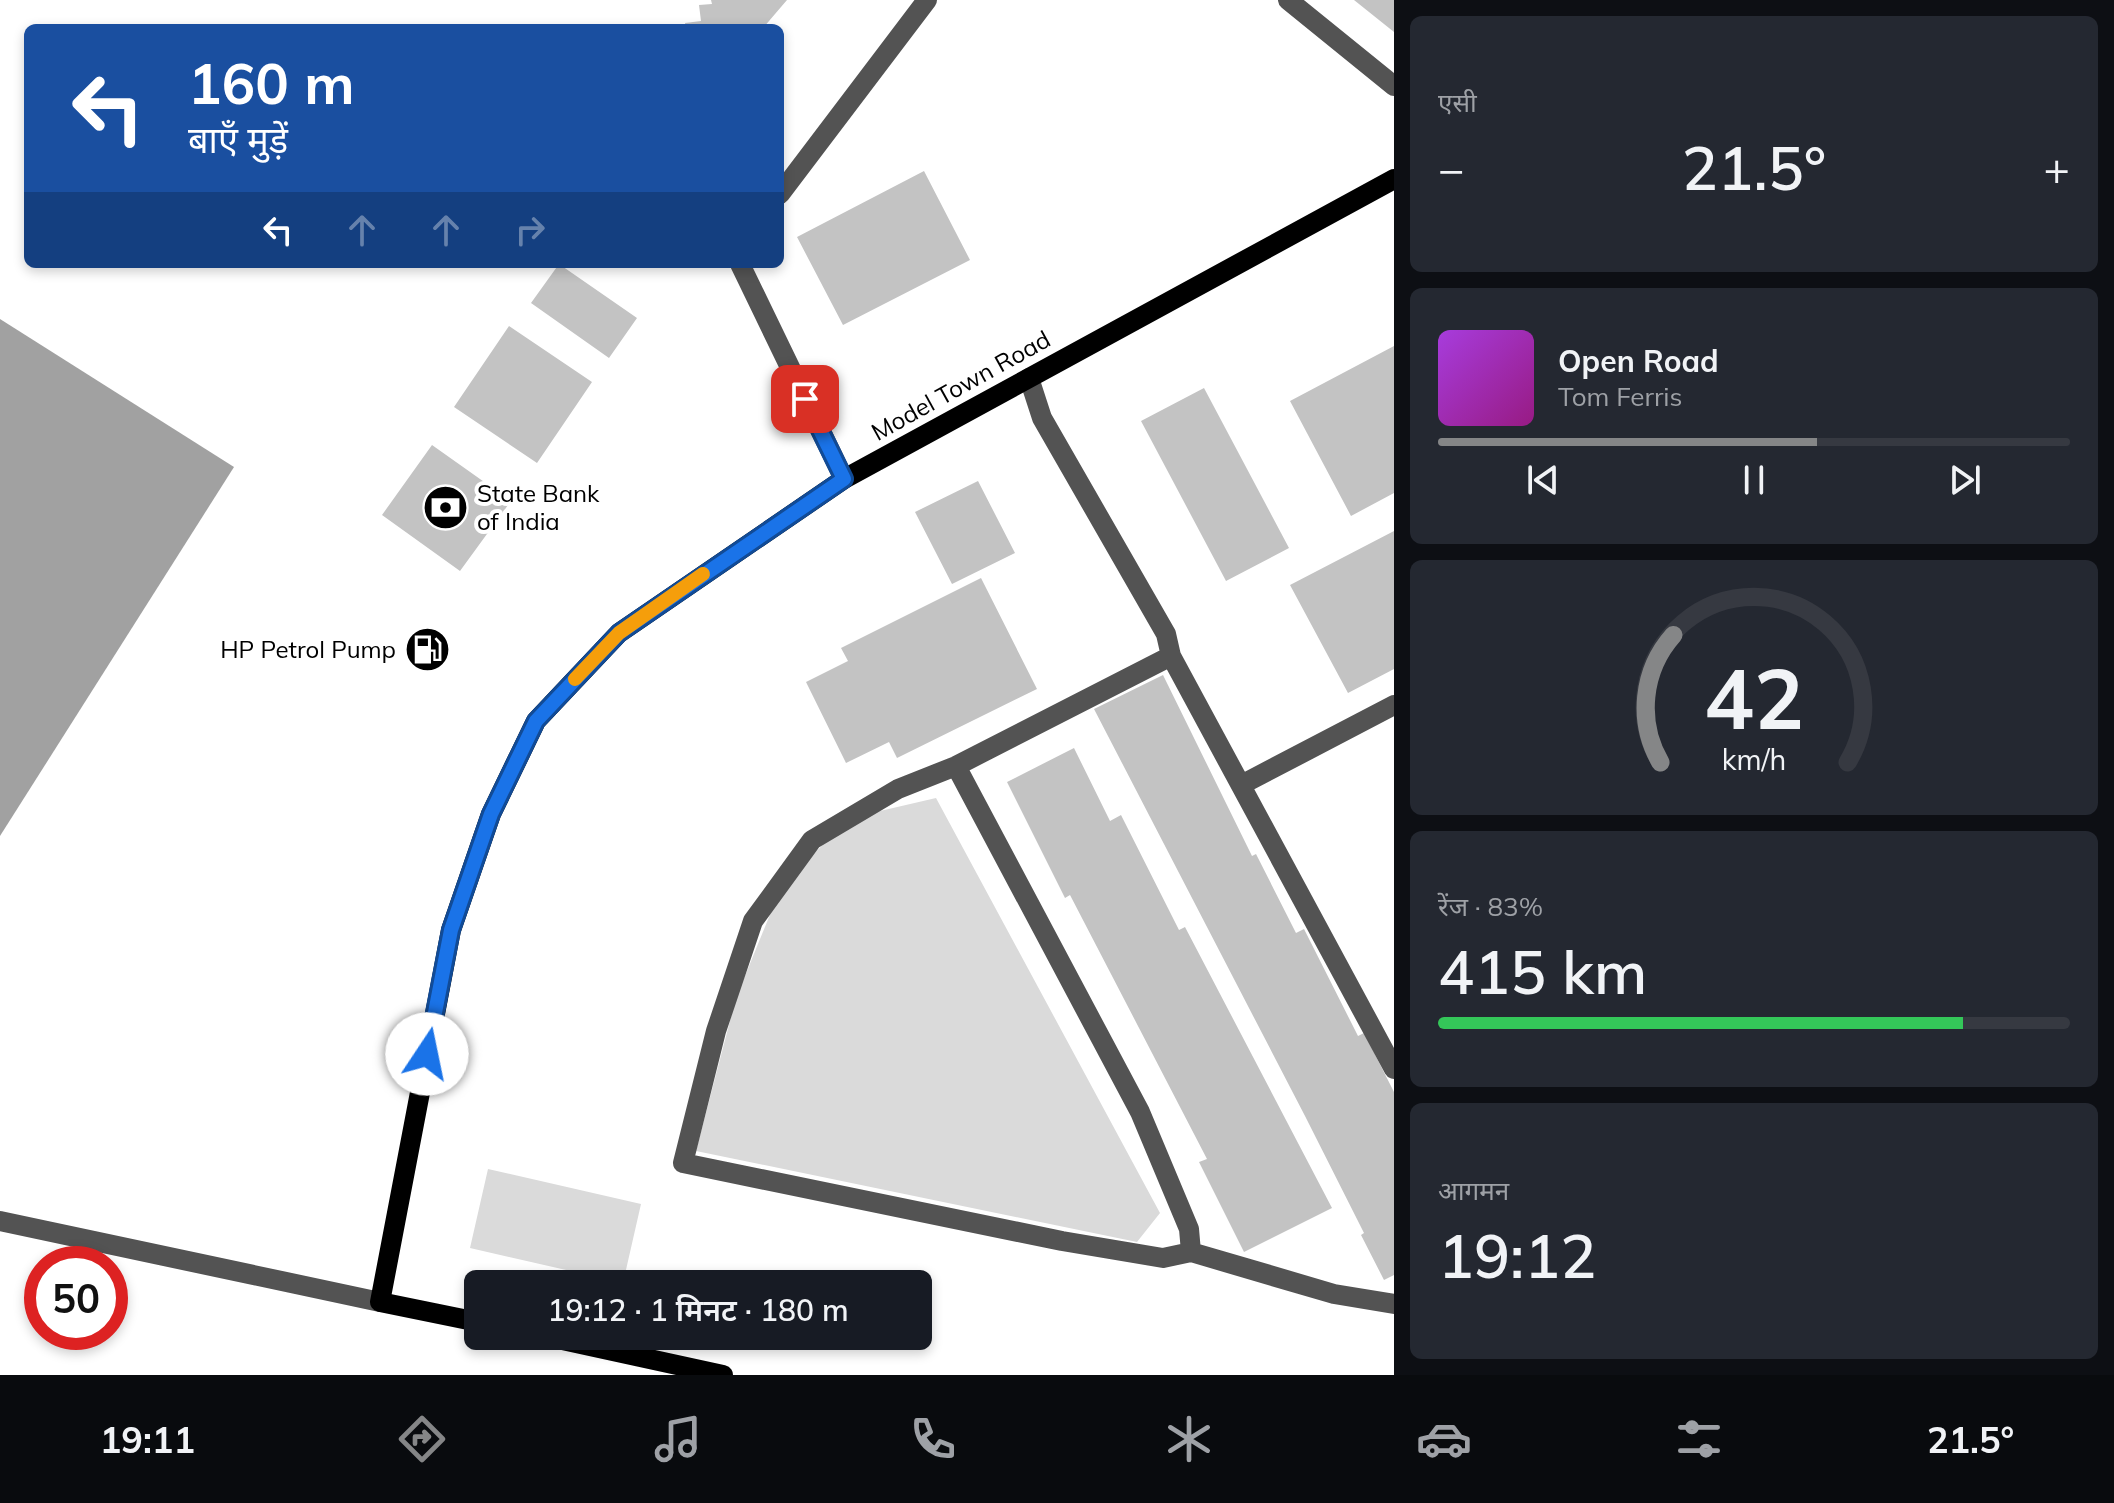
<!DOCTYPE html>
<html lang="hi">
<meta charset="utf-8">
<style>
:root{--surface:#171b24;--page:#242831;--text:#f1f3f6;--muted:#9ea1a6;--line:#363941;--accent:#858687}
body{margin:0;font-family:Mulish,"Noto Sans Devanagari",sans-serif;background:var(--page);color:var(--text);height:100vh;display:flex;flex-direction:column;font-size:30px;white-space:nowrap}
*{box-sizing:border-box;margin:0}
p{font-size:26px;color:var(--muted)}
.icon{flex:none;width:44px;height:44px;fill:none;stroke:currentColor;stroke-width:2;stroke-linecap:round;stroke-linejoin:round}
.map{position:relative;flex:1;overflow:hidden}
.details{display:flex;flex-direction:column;gap:16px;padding:16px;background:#0d0f14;width:720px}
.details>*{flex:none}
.guide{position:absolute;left:24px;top:24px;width:760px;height:244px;border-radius:12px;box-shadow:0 4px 12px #0003;background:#1a4fa0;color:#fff;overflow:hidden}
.speed{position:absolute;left:24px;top:1246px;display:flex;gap:16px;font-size:40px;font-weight:700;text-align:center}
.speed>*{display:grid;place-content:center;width:104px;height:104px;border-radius:50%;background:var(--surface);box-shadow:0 4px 12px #0003;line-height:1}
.speed .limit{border:12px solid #d22;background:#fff;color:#111}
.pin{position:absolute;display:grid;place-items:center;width:68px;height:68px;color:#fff;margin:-34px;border-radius:16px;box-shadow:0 4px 12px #0006}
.me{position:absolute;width:88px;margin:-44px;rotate:11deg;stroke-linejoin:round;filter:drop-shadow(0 0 6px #0008)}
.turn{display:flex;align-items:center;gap:28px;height:168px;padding:0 32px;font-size:36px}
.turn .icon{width:104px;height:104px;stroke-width:2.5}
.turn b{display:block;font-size:56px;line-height:68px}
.lanes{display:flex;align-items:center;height:76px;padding:0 32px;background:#0003;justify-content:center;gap:40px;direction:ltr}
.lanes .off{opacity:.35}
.big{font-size:60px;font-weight:600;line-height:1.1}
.details .tile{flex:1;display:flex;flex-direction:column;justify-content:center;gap:12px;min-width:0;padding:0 28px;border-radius:12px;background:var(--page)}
.details .dial{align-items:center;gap:0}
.dial svg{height:208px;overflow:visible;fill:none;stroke:var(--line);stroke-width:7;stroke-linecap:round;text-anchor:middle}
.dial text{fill:var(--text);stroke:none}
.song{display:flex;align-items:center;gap:24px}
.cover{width:96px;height:96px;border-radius:12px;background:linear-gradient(135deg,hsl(280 70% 55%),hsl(310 70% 35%))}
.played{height:8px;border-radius:4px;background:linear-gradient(90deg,var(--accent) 60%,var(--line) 60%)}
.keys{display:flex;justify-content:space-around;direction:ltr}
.heat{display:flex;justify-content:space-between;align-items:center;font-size:44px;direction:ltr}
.charge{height:12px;border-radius:6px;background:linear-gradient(90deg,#34c759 83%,var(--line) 0)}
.trip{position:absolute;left:464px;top:1270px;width:468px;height:80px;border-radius:12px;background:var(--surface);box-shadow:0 4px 12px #0003;font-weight:600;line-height:80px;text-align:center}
.tab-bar{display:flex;height:128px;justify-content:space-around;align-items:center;background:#090b0e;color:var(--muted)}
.tab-bar .icon{width:56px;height:56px}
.tab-bar .active{color:var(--accent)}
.tab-bar b{font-size:36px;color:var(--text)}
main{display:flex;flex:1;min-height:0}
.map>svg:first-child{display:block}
</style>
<main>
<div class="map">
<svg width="1394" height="1375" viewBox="0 0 1394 1375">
<rect width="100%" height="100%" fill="#fff"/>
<path fill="#dadada" d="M936,798L1160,1213L1137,1242L696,1151L736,998L782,885L850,818Z
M488,1169L641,1204L623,1283L470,1248Z"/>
<path fill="#a1a1a1" d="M0,319L234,467L0,836Z"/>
<path fill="#c3c3c3" d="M711,0H787L763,28H686L685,23L701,21L699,5L712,4Z
M1354,0H1394V32Z
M924,171L970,260L843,325L797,237Z
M559,264L637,318L609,358L531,303Z
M509,326L592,382L537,463L454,407Z
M1394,346V493L1351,516L1290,401Z
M1204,388L1289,548L1226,581L1141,421Z
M432,445L511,501L460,571L382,515Z
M978,481L1015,553L952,584L915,512Z
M1394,531V669L1348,693L1290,585Z
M981,578L1037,689L897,758L889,742L846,763L806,682L848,661L841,648Z
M1163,675L1252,856L1256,854L1296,933L1304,929L1358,1036L1364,1033L1394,1092V1275L1384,1280L1361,1235L1364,1233L1305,1116L1094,709Z
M1074,748L1110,821L1121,815L1179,930L1185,927L1332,1208L1244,1252L1199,1162L1207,1159L1070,895L1065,898L1007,782Z"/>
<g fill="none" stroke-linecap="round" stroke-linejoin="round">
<path stroke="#535353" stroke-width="20" d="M1288,0L1394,86
M780,194L927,0
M740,264L844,479
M1029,378L1042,418L1166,634L1171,656L1394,1069
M1171,656L956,766L898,789L812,840L753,921L716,1031L683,1163L1062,1241L1163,1258L1191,1252L1334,1294L1394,1304
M956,766L1140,1112L1189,1229L1191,1252
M1241,785L1394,705
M0,1221L380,1302"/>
<path stroke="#000" stroke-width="20" d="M478,1322L380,1302L451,930L491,814L536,721L619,633L844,479L1394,179
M544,1336L723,1375"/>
</g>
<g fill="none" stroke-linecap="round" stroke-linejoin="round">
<defs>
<path id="route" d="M427,1054L451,930L491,814L536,721L619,633L844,479L805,399"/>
</defs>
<use href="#route" stroke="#114b97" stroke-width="20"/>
<use href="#route" stroke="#1a73e8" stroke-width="14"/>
<path stroke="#f59e0b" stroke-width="14" d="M575,679L619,633L703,574"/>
</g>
<defs>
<symbol id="bank-disc" viewBox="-11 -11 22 22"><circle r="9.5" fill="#000" stroke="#fff"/><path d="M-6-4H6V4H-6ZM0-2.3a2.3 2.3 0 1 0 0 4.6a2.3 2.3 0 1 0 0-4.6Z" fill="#fff"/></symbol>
<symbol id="fuel-disc" viewBox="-11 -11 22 22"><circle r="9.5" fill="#000" stroke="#fff"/><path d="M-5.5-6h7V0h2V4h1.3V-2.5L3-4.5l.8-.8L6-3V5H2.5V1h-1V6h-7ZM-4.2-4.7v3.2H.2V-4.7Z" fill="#fff"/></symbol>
</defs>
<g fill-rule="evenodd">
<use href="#bank-disc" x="420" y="482" width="51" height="51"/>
<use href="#fuel-disc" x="402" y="624" width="51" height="51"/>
</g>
<g text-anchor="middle" stroke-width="8" stroke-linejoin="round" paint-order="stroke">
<g font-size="24" fill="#000" stroke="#fff">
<text transform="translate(961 386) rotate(-29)" y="8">Model Town Road</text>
</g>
<g font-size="24" fill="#000" stroke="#fff" text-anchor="start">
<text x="477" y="502">State Bank<tspan x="477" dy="28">of India</tspan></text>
<text x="396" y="658" text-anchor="end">HP Petrol Pump</text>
</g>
</g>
</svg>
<div class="speed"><div class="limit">50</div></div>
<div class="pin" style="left:805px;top:399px;background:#d93025"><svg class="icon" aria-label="arrive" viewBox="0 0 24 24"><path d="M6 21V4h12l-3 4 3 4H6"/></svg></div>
<svg class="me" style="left:427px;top:1054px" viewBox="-20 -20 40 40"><circle r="19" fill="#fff"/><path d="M0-13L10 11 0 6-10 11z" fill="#1a73e8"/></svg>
<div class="trip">19:12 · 1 मिनट · 180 m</div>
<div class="guide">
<div class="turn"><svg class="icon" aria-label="left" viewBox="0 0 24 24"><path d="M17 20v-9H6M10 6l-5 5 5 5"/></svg><div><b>160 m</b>बाएँ मुड़ें</div></div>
<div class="lanes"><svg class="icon" aria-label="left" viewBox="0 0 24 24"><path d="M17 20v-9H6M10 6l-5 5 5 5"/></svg><svg class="icon off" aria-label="ahead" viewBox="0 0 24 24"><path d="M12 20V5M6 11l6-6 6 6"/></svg><svg class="icon off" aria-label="ahead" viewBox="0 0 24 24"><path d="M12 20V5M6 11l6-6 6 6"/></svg><svg class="icon off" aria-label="right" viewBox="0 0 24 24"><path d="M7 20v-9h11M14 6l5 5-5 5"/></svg></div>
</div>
</div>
<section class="details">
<div class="tile"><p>एसी</p>
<div class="heat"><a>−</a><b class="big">21.5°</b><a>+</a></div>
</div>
<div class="tile">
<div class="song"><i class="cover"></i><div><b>Open Road</b><p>Tom Ferris</p></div></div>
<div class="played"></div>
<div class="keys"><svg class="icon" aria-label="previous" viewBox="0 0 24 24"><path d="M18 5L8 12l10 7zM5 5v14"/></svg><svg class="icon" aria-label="pause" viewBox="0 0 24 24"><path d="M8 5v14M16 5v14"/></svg><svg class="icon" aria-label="next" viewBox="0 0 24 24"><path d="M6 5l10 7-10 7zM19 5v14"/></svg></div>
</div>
<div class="tile dial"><svg viewBox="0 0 100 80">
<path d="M14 69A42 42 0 1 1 86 69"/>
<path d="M14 69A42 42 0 0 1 19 20" stroke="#858687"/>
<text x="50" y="56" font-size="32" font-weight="700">42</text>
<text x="50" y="72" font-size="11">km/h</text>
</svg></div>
<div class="tile"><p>रेंज · 83%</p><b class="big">415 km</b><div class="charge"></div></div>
<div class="tile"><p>आगमन</p><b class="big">19:12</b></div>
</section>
</main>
<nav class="tab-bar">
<b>19:11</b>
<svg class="icon active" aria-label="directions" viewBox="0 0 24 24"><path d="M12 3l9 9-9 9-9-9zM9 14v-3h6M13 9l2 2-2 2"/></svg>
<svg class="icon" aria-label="music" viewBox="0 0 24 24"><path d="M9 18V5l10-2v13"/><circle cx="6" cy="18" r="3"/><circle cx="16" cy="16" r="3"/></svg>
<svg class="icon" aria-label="phone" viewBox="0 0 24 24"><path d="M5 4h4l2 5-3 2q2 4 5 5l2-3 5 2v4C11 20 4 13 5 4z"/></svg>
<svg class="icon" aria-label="climate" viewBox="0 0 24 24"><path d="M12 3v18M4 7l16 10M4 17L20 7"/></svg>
<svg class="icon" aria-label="car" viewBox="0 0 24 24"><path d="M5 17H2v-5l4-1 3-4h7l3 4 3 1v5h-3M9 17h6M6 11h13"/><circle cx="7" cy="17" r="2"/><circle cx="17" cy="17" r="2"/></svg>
<svg class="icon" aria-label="filters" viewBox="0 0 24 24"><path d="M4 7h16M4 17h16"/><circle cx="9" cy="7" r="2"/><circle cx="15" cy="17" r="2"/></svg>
<b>21.5°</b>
</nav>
